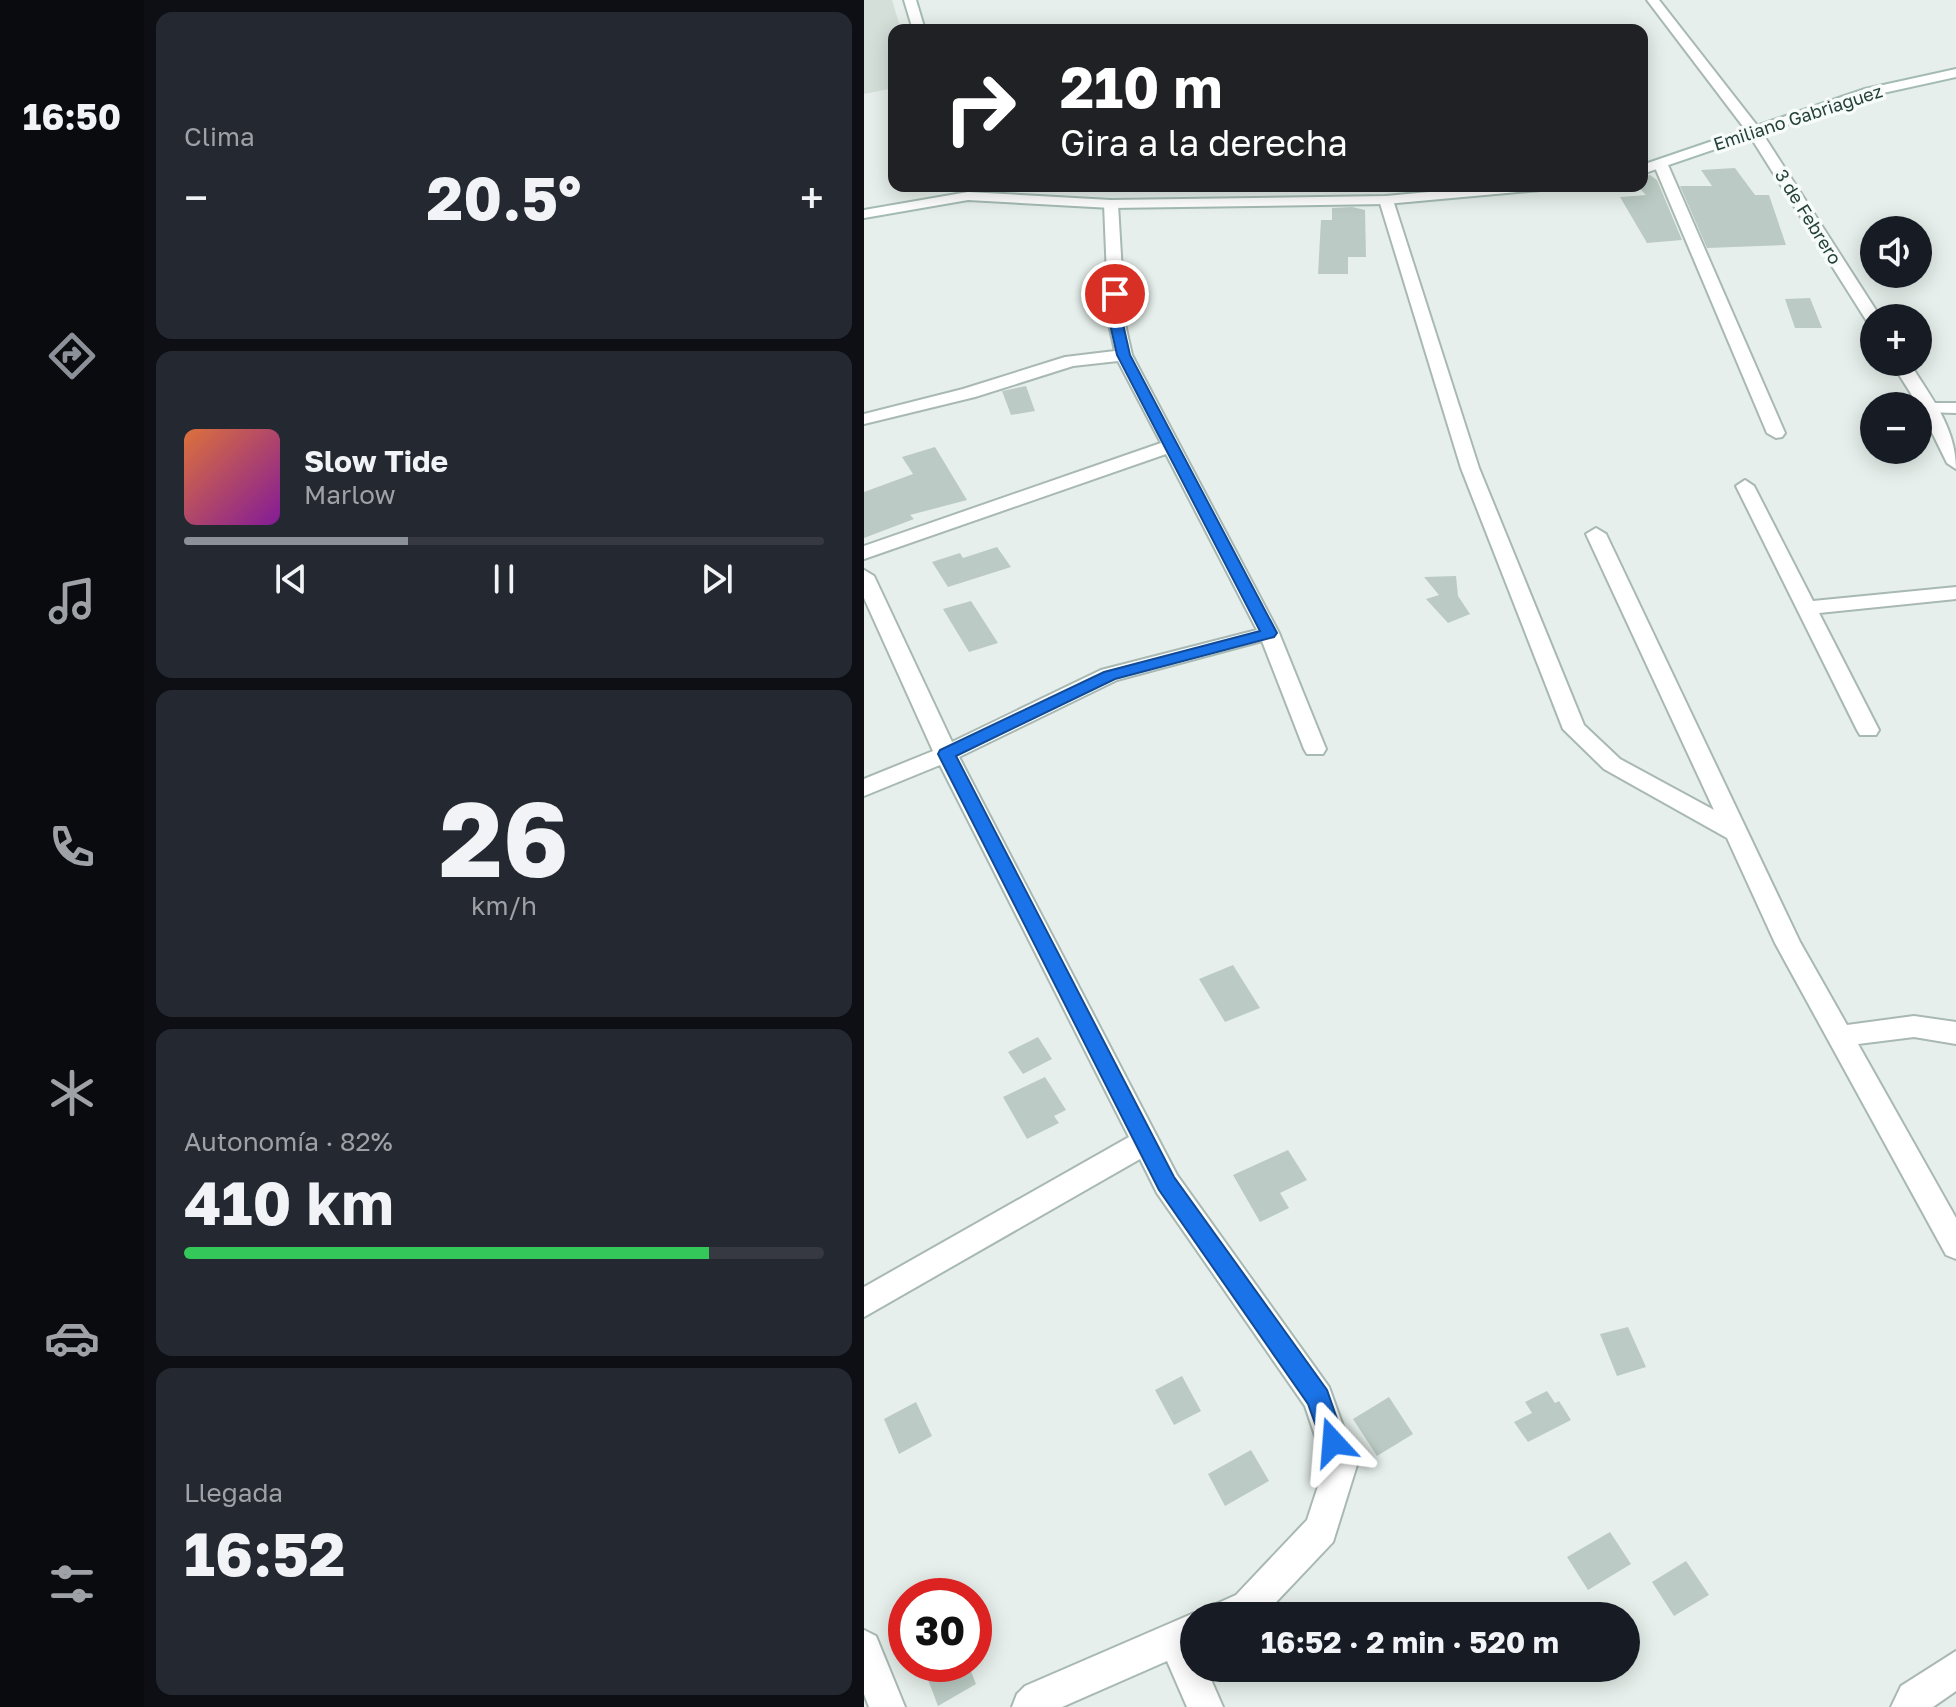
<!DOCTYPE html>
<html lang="es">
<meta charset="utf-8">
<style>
:root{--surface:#171b24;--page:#242831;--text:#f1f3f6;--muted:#9ea1a6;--line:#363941;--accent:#8c9099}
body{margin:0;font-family:"Golos Text",sans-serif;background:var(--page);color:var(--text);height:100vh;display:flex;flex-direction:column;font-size:30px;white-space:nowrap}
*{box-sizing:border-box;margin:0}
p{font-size:26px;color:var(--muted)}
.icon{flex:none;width:44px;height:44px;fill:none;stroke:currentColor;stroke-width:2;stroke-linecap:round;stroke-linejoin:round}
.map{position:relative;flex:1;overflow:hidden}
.sheet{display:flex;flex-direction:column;gap:12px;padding:12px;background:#0d0f14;width:720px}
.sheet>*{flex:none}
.hud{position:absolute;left:24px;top:24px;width:760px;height:168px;border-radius:16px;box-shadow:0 4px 20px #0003;background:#202124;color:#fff;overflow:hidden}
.fabs{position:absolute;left:996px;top:216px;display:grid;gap:16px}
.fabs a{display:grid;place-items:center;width:72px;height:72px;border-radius:50%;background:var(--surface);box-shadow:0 4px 20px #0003;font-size:40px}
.speed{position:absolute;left:24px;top:1578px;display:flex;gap:16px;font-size:40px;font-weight:700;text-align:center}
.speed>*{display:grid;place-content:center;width:104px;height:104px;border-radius:50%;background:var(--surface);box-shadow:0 4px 20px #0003;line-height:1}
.speed .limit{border:12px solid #d22;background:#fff;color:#111}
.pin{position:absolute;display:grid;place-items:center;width:68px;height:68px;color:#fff;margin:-34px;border:4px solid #fff;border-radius:50%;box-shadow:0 2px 8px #0007}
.me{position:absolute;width:88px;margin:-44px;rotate:341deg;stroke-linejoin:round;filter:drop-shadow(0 0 6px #0008)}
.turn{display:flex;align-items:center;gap:28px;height:168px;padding:0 40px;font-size:36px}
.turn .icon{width:104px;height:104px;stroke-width:2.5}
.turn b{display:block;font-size:56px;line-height:68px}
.big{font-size:60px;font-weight:700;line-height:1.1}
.sheet .widget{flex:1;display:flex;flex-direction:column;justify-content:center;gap:12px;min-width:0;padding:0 28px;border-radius:16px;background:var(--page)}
.sheet .dial{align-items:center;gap:0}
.dial b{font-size:104px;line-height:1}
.song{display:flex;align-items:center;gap:24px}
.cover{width:96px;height:96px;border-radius:12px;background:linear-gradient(135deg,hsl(20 70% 55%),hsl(290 70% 35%))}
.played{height:8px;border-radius:4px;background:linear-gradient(90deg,var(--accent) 35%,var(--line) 35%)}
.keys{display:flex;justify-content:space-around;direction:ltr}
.heat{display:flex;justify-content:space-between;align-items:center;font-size:44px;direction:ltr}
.charge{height:12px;border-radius:6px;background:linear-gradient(90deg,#34c759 82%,var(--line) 0)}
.trip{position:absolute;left:316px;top:1602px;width:460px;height:80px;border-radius:40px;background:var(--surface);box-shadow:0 4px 20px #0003;font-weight:700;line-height:80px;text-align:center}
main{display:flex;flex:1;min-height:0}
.tabs{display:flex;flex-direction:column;width:144px;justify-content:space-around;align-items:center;background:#090b0e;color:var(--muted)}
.tabs .icon{width:56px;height:56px}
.tabs .selected{color:var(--accent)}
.tabs b{font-size:36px;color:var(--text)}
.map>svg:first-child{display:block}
</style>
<main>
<nav class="tabs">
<b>16:50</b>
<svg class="icon selected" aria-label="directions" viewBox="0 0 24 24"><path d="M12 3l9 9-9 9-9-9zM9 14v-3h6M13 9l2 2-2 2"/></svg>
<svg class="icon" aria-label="music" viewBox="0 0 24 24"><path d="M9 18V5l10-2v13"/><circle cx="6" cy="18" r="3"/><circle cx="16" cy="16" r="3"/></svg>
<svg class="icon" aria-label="phone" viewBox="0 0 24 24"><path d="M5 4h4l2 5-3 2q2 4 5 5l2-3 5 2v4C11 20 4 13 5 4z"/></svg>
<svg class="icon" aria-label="climate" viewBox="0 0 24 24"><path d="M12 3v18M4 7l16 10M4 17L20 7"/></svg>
<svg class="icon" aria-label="car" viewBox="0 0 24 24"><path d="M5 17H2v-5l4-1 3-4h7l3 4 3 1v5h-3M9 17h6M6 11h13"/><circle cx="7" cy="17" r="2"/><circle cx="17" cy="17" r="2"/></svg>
<svg class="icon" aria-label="filters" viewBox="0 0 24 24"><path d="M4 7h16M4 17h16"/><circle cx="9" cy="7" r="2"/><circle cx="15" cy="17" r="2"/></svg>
</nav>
<section class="sheet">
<div class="widget"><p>Clima</p>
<div class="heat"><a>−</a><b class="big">20.5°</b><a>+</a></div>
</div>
<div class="widget">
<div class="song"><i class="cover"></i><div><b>Slow Tide</b><p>Marlow</p></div></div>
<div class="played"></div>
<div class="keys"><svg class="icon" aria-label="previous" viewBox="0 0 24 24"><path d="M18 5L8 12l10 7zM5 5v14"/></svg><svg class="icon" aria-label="pause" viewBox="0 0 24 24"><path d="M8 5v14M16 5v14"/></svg><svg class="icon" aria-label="next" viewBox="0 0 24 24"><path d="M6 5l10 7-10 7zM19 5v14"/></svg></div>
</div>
<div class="widget dial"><b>26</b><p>km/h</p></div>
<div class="widget"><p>Autonomía · 82%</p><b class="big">410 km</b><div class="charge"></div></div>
<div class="widget"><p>Llegada</p><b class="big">16:52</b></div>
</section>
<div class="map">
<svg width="1092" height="1707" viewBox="0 0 1092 1707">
<rect width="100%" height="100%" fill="#e6efeb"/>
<path fill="#d4dfda" d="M0,0H28L37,30H30V88L0,94Z"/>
<path fill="#bbcac4" d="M871,168L891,195H905L922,245L843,248L816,186H848L837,170Z
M786,175L793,180L818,240L783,243L756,197L782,195L773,186H778V177Z
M488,207L501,210L502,257H484V274H454L457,220H468V208Z
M946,298L958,328H931L921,299Z
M162,386L171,411L147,415L138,391Z
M71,447L103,500L46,515L50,519L0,538V492L49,474L38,457Z
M133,547L147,567L84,587L68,562L96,553L99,558Z
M592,576L594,596L606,614L584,623L562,599L575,595L560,577Z
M107,601L134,643L105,652L79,609Z
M369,965L396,1008L361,1022L335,979Z
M174,1037L188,1059L159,1074L144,1052Z
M181,1077L202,1110L190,1116L195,1123L163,1139L139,1097Z
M424,1150L443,1180L416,1193L425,1208L396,1222L369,1175Z
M764,1327L782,1367L753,1376L736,1334Z
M318,1376L337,1411L310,1425L291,1390Z
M683,1391L691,1403L695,1401L707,1420L664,1442L650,1422L668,1413L661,1402Z
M525,1397L549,1434L513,1456L489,1419Z
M52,1402L68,1436L35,1454L20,1419Z
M387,1450L405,1481L361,1506L344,1474Z
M746,1532L767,1564L724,1590L703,1557Z
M822,1561L845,1595L810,1616L788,1582Z
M58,1664H104L112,1684L74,1706Z"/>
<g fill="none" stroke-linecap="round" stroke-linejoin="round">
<defs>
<path id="minor" d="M797,161L804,165L921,433L918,437L912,438L903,433L790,165Z
M522,196L529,200L615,468L720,725L756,759L850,810L722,534L732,528L742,534L936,942L983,1025L1050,1016L1092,1022V1044L1050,1037L994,1044L1092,1218V1259L1082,1255L911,943L863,838L740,769L699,729L597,468L515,200Z
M247,200L254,204L261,324L268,355L415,633L462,749L459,754H443L440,749L398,641L253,680L95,757L313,1175L465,1387L493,1465L469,1542L399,1616H347L352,1604L372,1595L443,1520L461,1465L441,1406L293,1193L276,1159L0,1317V1287L265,1137L76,765L0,796V779L69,751L0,598V570L10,576L88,742L237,670L393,630L302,454L0,559V546L297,443L254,361L209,366L111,397L0,424V414L99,389L201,357L251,351L245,324L240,204Z
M1065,403H1092V413L1059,412L1056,408Z
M881,480L890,486L949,601L1092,587V599L955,613L1015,730L1012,735H996L993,730L872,486Z
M330,1613L336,1616H330V1668H342L359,1707H323L303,1661L198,1707H148L153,1694L161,1686Z
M0,1630L12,1636L41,1707H5L0,1694Z
M1092,1651V1691L1069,1707H1027L1037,1686Z"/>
<path id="tertiary" d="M783,0H795L895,128L1017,318H1010V325L1002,320L884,133Z
M1027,362H1045C1066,396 1092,427 1092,469L1083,463L1056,408Z"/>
<path id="secondary" d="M40,0H52L61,30H49Z
M1092,69V77L1010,95L778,174V165L1001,89Z
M629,186H684L677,190L522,204L247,208L104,200L0,218V210L104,192L247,200L522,196Z"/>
</defs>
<use href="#minor" stroke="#a8b8b2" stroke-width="4"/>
<use href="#tertiary" stroke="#a8b8b2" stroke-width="4"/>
<use href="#secondary" stroke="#a4bbb3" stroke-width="4"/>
<use href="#minor" fill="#fff" fill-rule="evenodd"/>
<use href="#tertiary" fill="#fff" fill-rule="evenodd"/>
<use href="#secondary" fill="#fff" fill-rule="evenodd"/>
</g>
<path fill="#1a73e8" stroke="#114b97" stroke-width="2" d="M251,291L257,294L259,324L266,355L413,633L410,637L251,679L92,756L310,1177L463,1390L481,1442L478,1451L469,1454L461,1451L444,1404L295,1190L74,754L76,750L240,672L396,631L253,355L246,324L245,294Z"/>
<g text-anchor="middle" stroke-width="7" stroke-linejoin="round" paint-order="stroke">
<g font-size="18" fill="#24423a" stroke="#f7fbf9">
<text transform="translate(934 118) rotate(-18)" y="6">Emiliano Gabriaguez</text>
<text transform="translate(944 217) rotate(58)" y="6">3 de Febrero</text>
</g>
</g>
</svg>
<div class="fabs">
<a><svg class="icon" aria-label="sound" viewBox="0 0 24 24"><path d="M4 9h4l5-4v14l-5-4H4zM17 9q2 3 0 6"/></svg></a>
<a>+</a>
<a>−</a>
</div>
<div class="speed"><div class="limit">30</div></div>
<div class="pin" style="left:251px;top:294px;background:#d93025"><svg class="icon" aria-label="arrive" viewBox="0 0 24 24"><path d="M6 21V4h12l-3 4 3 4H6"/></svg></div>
<svg class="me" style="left:469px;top:1442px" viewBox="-20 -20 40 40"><path d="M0-17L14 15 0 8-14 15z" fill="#1a73e8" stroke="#fff" stroke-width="4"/></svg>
<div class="trip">16:52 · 2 min · 520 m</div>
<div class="hud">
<div class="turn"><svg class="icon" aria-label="right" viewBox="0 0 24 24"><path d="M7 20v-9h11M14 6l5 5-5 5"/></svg><div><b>210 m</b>Gira a la derecha</div></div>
</div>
</div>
</main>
